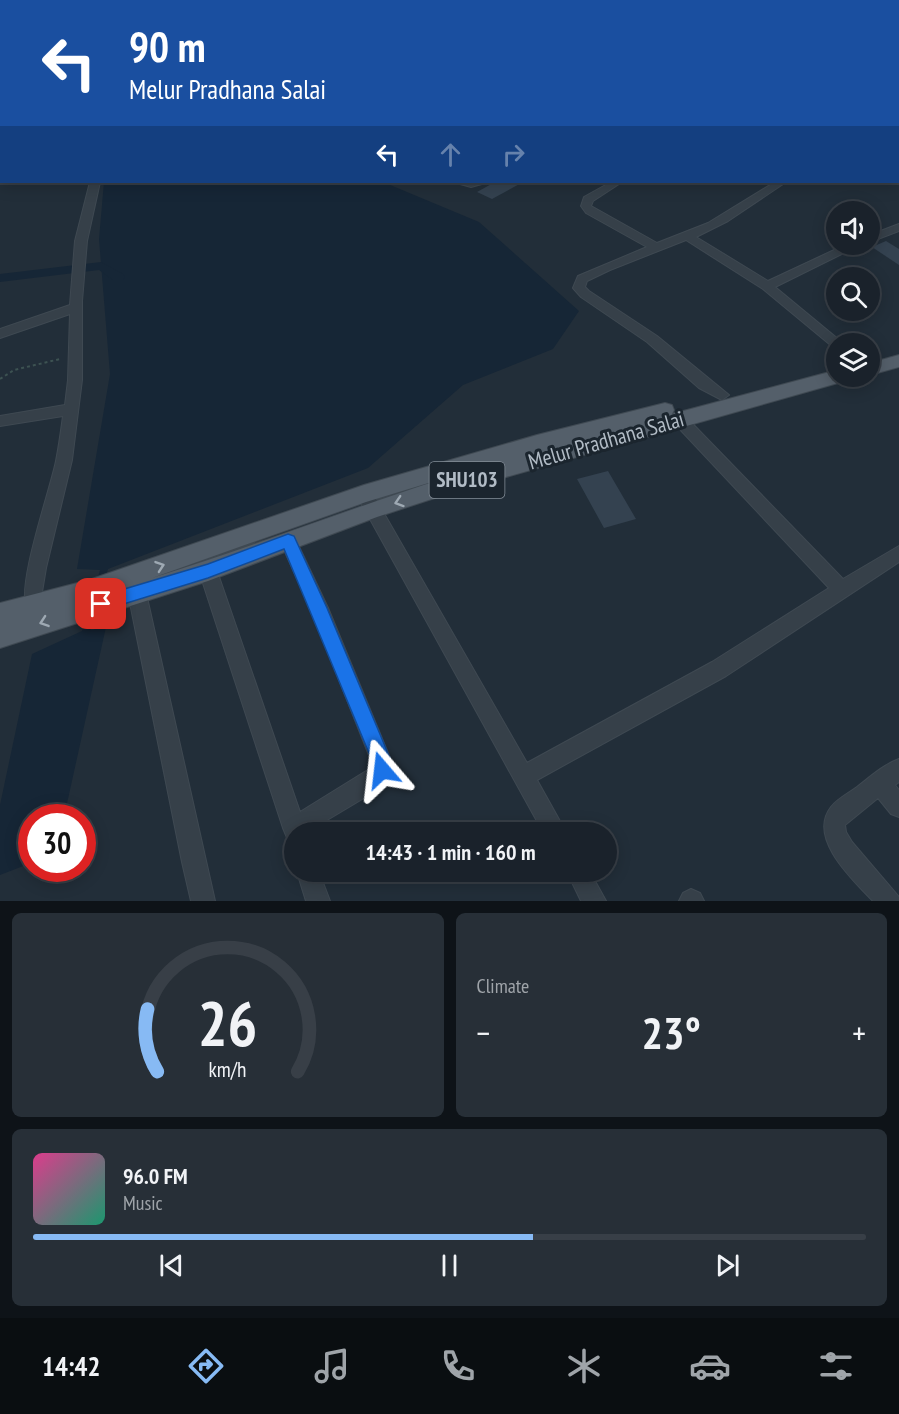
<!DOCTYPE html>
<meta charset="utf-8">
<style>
:root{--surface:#1a222b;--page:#272f37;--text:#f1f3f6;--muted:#9fa4a9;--line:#383f47;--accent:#87baf4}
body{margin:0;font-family:"PT Sans Narrow",sans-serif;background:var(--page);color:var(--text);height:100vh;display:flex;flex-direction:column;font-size:22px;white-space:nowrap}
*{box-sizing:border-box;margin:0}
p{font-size:20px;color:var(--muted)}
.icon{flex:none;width:33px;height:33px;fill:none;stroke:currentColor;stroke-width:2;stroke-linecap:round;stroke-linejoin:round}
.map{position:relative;height:901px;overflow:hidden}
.sheet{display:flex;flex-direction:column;gap:12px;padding:12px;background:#0e1318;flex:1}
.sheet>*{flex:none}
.hud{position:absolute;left:0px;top:0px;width:900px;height:183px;box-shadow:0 3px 15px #0003,0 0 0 2px var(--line);background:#1a4fa0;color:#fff;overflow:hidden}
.buttons{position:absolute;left:826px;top:201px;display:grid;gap:12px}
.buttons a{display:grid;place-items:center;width:54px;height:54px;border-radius:50%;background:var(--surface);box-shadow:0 3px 15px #0003,0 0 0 2px var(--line);font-size:30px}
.speed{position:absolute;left:18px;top:804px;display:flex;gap:12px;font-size:30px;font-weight:700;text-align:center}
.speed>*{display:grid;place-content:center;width:78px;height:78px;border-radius:50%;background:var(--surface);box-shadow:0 3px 15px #0003,0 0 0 2px var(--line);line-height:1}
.speed .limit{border:9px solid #d22;background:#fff;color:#111}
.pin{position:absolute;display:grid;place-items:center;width:51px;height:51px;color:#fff;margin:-26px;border-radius:12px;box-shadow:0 3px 9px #0006}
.me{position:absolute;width:66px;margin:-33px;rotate:343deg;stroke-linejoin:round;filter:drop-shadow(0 0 4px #0008)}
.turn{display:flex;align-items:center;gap:21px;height:126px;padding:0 30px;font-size:27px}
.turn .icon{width:78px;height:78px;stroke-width:2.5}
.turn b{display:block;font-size:42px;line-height:51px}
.lanes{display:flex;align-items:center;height:57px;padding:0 30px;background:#0003;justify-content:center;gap:30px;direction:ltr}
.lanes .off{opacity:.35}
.big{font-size:45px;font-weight:700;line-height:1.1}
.sheet .card{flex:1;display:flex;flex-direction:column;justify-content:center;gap:9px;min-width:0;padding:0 21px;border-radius:9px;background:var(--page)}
.sheet .dial{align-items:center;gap:0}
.dial svg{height:156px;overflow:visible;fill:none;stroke:var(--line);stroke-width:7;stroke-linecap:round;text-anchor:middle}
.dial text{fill:var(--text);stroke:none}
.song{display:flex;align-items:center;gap:18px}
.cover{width:72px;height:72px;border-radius:9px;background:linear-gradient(135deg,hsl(330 70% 55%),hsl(160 70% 35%))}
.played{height:6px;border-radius:3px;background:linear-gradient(90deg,var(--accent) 60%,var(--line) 60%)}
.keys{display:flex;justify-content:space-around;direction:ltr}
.heat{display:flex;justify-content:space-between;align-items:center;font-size:33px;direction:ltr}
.sheet .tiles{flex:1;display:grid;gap:12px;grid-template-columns:1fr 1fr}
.card:last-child{grid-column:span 2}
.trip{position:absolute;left:284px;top:822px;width:333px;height:60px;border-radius:30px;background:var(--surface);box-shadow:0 3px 15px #0003,0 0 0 2px var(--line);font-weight:700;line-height:60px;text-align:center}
.tab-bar{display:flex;height:96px;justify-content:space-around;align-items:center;background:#0a0e11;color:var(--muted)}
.tab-bar .icon{width:42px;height:42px}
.tab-bar .selected{color:var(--accent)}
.tab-bar b{font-size:27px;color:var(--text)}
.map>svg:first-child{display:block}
</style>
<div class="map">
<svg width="899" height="901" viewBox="0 0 899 901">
<rect width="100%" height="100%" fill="#222e39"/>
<path fill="#162636" d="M104,182H383L479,222L579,311L553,349L463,385L368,468L108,569L91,630L106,627L64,817L32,818L31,863L0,875V805L32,654L82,631L100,570L77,569L110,374L99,239Z"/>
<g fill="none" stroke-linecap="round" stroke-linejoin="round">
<path fill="#162636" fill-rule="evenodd" d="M624,0H634L635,2H625Z
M898,72H899V78H898Z
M101,262L123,274L125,277L123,280H113L99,270L0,282V274Z"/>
</g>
<path fill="#344250" d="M495,182H523L492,199L477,192Z
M886,241L899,249V265L872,247Z
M608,471L636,519L604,528L577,479Z"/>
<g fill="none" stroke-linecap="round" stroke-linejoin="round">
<defs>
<path id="minor" d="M414,0L427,2H415Z
M466,0L477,2H467Z
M525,0L537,2H526Z
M545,0H553L543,2Z
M583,0L595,2H584Z
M636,0H644L646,2H637Z
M753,0H759L752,2Z
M898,6H899V10H898Z
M898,23H899V28H898Z
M898,66H899V70H898Z
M0,76H2L0,81Z
M0,87L2,88V93H0Z
M898,87H899V93H898Z
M90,182H100L87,241L82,301V380L72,460L46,568L39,610L33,612L27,610C16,586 50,491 56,461C59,446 61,431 63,416L0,426V416L65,405L68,380L70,314L0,338V329L70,305L75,241Z
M453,182H489L471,187Z
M611,182H622L593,201L591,206L657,243L708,223L775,182H786L728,221L696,237L768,281L847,244H862L775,287L844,344H837V348L833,347L763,289L686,240L610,270L587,281L585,287L589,291L657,336L729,395L722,400L699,388L647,342L581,297L573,288L578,276L647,247L586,213L581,206L584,197Z
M899,224V231L870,242V235Z
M679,414L684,415L843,579L899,546V562L726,676L537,780L566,832H543L360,501L362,496L368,494L374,496L527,763L712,662L829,588L674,423L672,419L674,415Z
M288,534L294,536L328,608L390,758L392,770L384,786L307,832H294V842L288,840L283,828L199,571L202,566L208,563L214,566L217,571L300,812L371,768L370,758L311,609L280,541L282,536Z
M137,585L143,587L146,593L215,901H191L182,862L128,593L131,587Z
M899,759V782L895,785L899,790V817L891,814L878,798L845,825L846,832L852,842L899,897V901H873C853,880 807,838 831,807C837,799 849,793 857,787C870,777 883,765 899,759Z
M297,872H319L330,901H306Z
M567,872H590L606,901H581Z
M691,889L700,893L704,901H679L683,893Z"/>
<path id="major" d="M349,0H359L360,2H350Z
M898,133H899V141H898Z
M899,355V367L870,375V363Z
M837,370V376H848L845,381L453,492L377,517L208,581L0,648V603L89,580L364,485L537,435L665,403L672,405L674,410L672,414ZM448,477C349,509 252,547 152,578L366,502Z"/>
<path id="highway" d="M34,0H52L33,2Z
M61,0H80L60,2Z
M0,4H2V10H0Z"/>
</defs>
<use href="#minor" stroke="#3f4952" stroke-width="2"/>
<use href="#major" stroke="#3f4952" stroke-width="2"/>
<use href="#highway" stroke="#414b54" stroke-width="3"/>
<path stroke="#3d5252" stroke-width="2" stroke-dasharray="3 3" stroke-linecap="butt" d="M0,379L14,370L60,359"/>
<use href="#minor" fill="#364049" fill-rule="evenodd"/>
<use href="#major" fill="#545f6a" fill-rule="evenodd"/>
<use href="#highway" fill="#6f6253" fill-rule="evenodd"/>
</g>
<defs><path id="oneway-chevron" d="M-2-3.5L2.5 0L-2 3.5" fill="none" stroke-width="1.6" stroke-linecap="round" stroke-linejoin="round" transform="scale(1.5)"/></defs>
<g stroke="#9ea9b3">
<use href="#oneway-chevron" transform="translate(399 502) rotate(162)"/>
<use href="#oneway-chevron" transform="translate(160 566) rotate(-19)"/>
<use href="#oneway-chevron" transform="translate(44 622) rotate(161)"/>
</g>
<path fill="#1a73e8" stroke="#114b97" stroke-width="1.5" d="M288,534L294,536L327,608L390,758L392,770L389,777L382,780L376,777L371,758L284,549L208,578L101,611L95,609L93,604L95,598L101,596L208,564Z"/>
<g text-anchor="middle" stroke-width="6" stroke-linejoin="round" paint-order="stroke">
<rect fill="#1b252e" stroke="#848e98" stroke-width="1.5" x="429.5" y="462" width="75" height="36" rx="4.5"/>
<g font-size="21" font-weight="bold" fill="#b1bbc5">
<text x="467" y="487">SHU103</text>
</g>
<g font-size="22" fill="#b1bbc5" stroke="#1b252e">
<text transform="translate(606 440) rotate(-16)" y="8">Melur Pradhana Salai</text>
</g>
</g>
</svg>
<div class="buttons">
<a><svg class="icon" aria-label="sound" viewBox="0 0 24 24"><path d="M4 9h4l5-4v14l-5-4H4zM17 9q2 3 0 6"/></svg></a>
<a><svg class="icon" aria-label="search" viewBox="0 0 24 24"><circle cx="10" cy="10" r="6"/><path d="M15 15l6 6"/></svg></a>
<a><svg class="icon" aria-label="layers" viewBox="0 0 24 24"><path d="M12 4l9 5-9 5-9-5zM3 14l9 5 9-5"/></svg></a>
</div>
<div class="speed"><div class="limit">30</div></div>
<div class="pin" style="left:101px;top:604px;background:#d93025"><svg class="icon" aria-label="arrive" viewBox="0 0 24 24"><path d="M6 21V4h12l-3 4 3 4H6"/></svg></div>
<svg class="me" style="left:382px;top:770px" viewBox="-20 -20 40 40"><path d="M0-17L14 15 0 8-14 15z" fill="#1a73e8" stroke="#fff" stroke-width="4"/></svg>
<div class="trip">14:43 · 1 min · 160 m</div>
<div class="hud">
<div class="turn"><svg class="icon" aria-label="left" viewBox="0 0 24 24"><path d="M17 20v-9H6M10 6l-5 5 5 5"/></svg><div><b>90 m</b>Melur Pradhana Salai</div></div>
<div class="lanes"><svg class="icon" aria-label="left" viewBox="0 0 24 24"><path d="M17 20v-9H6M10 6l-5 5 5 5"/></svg><svg class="icon off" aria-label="ahead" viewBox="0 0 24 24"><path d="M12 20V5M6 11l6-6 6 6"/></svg><svg class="icon off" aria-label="right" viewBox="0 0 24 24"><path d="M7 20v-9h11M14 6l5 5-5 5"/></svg></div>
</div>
</div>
<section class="sheet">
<div class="tiles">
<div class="card dial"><svg viewBox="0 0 100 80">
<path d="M14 69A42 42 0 1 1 86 69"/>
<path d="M14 69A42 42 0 0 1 9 37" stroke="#87baf4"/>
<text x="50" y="56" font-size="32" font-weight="700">26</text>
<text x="50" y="72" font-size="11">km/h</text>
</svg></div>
<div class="card"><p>Climate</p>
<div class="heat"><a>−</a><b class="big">23°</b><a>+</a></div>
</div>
<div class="card">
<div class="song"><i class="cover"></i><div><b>96.0 FM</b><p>Music</p></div></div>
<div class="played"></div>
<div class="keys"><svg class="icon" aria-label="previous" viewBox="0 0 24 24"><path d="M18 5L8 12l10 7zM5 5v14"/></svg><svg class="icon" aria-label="pause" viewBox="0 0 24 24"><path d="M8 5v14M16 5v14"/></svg><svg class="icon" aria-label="next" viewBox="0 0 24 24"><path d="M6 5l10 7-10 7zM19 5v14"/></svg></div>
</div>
</div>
</section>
<nav class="tab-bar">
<b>14:42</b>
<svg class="icon selected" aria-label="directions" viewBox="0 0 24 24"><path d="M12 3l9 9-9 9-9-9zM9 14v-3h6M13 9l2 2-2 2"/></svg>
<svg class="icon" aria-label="music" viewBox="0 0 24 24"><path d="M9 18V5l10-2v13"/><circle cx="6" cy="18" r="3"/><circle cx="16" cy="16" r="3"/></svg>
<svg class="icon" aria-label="phone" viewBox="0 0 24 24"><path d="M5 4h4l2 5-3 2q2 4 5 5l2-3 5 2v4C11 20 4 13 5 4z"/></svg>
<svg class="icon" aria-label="climate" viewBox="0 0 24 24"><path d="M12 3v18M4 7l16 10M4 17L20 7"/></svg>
<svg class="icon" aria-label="car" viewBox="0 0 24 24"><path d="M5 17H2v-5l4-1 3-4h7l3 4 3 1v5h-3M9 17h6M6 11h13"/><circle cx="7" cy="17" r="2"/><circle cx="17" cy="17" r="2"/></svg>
<svg class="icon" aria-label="filters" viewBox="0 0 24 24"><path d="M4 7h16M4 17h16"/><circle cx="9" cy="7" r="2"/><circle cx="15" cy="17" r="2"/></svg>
</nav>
